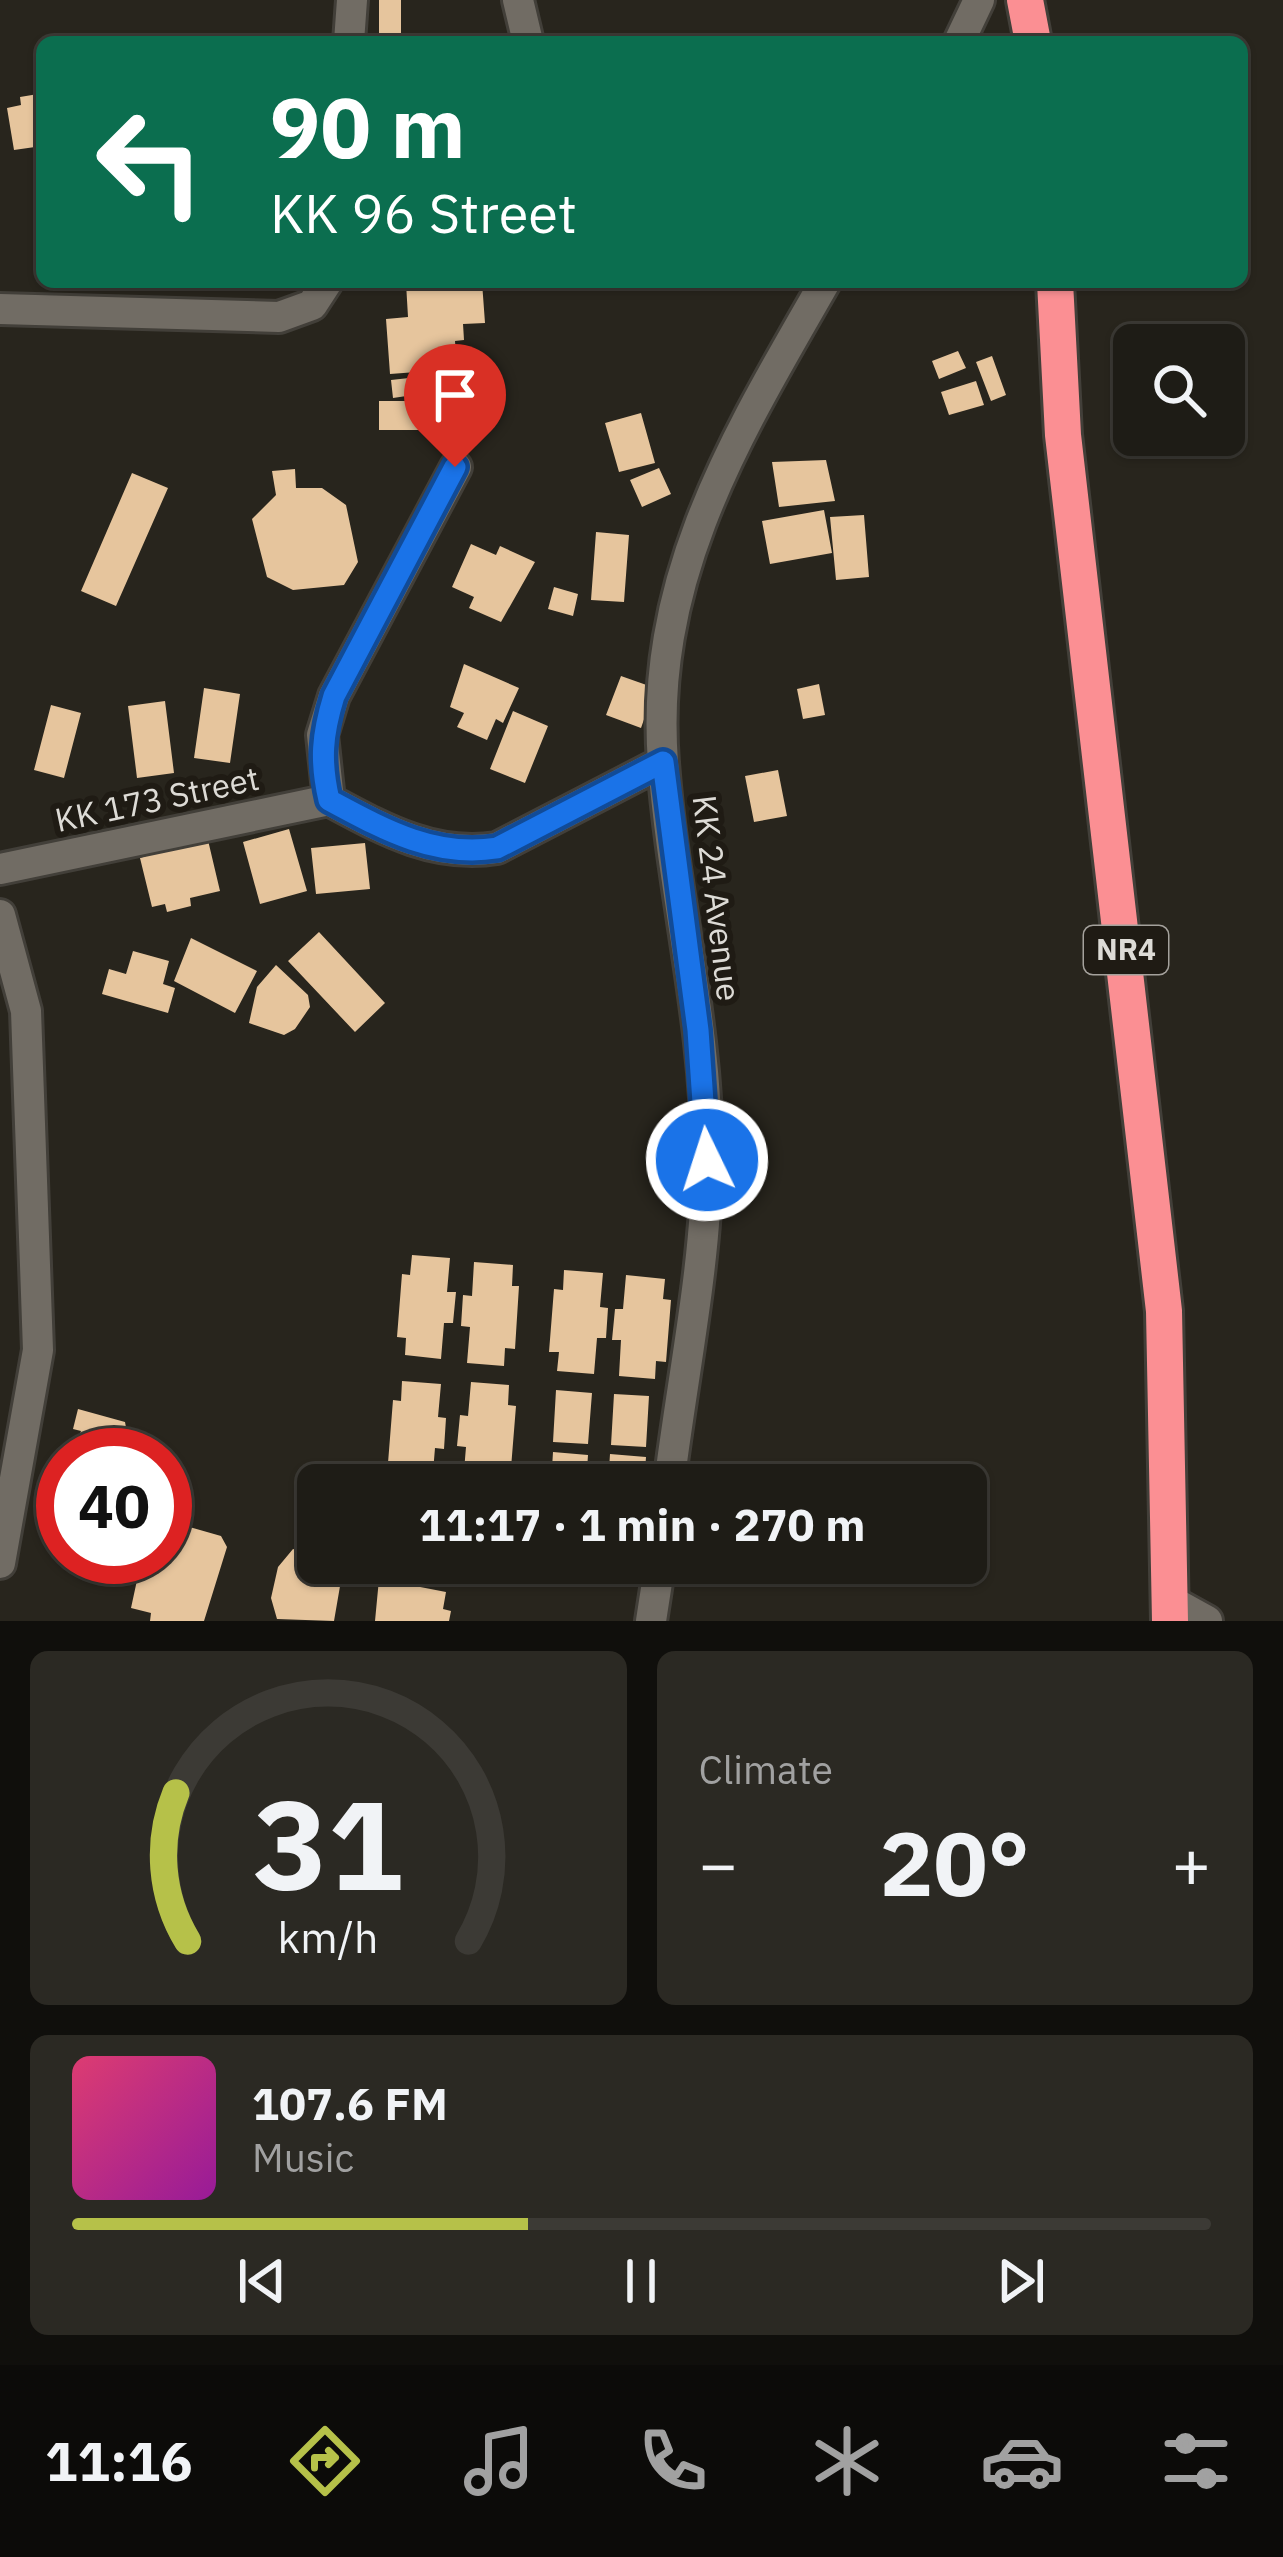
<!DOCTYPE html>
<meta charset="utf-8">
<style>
:root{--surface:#1e1c16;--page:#2b2923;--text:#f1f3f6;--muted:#a1a1a1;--line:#3c3a35;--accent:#b6c149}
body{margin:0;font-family:"IBM Plex Sans",sans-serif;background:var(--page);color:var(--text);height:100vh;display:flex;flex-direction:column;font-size:45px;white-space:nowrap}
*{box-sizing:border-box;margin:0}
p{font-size:39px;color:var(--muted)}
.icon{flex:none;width:66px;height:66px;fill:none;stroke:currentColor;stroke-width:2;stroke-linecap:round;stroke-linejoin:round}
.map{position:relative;height:1621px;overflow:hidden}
.panel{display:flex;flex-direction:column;gap:30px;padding:30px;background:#100f0c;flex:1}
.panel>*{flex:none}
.banner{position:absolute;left:36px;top:36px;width:1212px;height:252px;border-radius:18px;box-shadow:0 3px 9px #0004,0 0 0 3px var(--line);background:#0b6e4f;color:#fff;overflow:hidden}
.fabs{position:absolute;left:1113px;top:324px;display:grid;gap:24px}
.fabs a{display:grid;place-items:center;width:132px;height:132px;border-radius:18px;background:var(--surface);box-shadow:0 3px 9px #0004,0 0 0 3px var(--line);font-size:60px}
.speed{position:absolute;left:36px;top:1428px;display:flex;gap:24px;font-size:60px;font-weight:700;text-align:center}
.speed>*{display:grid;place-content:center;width:156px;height:156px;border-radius:50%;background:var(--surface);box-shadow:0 3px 9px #0004,0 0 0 3px var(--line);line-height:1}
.speed .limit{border:18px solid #d22;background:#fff;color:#111}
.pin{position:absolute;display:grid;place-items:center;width:102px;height:102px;color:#fff;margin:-123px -51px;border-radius:50% 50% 50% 0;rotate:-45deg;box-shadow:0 0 12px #0007}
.pin .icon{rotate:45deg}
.me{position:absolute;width:132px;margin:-66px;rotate:356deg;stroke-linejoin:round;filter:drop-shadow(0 0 9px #0008)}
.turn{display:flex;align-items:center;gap:42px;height:252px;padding:0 36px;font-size:54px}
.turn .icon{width:156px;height:156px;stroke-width:2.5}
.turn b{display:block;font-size:84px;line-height:102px}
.big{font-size:90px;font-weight:700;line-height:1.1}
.panel .card{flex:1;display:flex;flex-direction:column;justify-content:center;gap:18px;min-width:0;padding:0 42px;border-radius:18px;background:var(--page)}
.panel .dial{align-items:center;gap:0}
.dial svg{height:312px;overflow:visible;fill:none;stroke:var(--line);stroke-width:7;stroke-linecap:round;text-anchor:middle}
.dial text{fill:var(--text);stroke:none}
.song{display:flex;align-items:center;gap:36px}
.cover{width:144px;height:144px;border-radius:18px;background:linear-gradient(135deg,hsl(340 70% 55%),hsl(300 70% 35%))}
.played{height:12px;border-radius:6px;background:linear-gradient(90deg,var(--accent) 40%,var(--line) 40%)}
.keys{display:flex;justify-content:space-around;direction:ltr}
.heat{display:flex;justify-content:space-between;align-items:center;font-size:66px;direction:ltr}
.panel .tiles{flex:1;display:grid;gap:30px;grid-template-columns:1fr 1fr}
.card:last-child{grid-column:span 2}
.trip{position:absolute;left:297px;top:1464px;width:690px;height:120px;border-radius:18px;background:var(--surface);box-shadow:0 3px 9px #0004,0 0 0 3px var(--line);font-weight:700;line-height:120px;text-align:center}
.menu{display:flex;height:192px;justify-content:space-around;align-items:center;background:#0c0b09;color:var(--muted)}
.menu .icon{width:84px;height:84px}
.menu .on{color:var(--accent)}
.menu b{font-size:54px;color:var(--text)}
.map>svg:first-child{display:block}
</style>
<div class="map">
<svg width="1283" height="1621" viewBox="0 0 1283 1621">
<rect width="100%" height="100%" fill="#28251d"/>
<path fill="#e6c59d" d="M379,0H401V42H379Z
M38,94L42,146L14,150L7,108L21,105L20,97Z
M482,282L485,323L463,324L464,340L455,341L457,369L390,374L386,319L408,317L406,283Z
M958,351L966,368L939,379L932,361Z
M992,356L1006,395L991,401L976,362Z
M418,377L420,394L393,398L391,380Z
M976,381L984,405L949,415L941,392Z
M445,390L451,414L435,417L429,394Z
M379,401H427V430H379Z
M641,413L655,463L619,472L605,423Z
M826,460L835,501L779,507L772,462Z
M659,468L671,494L642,507L630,480Z
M295,469L296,488H322L346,505L358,562L344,585L293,590L267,577L252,519L276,495L272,471Z
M132,473L168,488L116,606L81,591Z
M824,510L832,553L770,564L762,521Z
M864,515L869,577L836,580L830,517Z
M596,532L629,535L624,602L591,600Z
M471,544L496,555L500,546L535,562L501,622L469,608L474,597L452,587Z
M554,587L578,594L573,616L548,609Z
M464,664L519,688L503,723L496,719L487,740L457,727L464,713L450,707Z
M621,676L655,688L641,728L606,715Z
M819,684L825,715L803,719L797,689Z
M204,688L240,694L230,763L194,758Z
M165,701L174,773L137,778L128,706Z
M51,705L81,713L64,778L34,770Z
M513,711L548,726L525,783L490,769Z
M778,770L787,816L754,822L745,776Z
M289,829L307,891L260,904L243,842Z
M207,836L220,891L190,898L191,906L167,912L165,904L152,907L140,858Z
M365,843L370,889L316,894L311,848Z
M319,932L385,1003L355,1032L288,961Z
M191,938L257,971L235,1013L174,981Z
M133,951L169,961L163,984L175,988L168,1013L102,994L109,969L126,974Z
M276,965L308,995L310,1007L295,1029L284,1035L249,1023L257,987Z
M412,1255L450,1258L447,1292H456L453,1323H444L441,1359L405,1355L406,1338L397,1337L402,1274L410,1275Z
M474,1262L513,1265L512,1286H519L515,1349L505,1348L504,1366L467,1363L470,1327L461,1326L463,1295L472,1296Z
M564,1270L603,1273L600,1307L608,1308L606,1338H597L594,1374L557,1371L559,1352H549L554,1289L563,1290Z
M626,1275L665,1279L663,1299L671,1300L666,1362L656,1361L655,1379L619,1376L621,1340H612L615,1309H623Z
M402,1381L441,1384L438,1417L446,1418L444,1449L435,1448L432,1484L395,1481L397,1463H388L393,1400L401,1401Z
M471,1382L509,1385L508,1405L516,1406L511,1468H501L500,1485L463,1483L466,1447L457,1446L460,1415L468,1416Z
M556,1390L592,1393L588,1444L553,1442Z
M614,1394L649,1396L646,1447L611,1445Z
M78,1409L125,1422L131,1455H73L81,1431L73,1429Z
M553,1452L588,1455L586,1485H551Z
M610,1454L646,1457L644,1485H608Z
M165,1520L221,1536L227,1547L204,1621H150L151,1613L131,1608L142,1557H165Z
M293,1549L318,1556V1563H344L334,1621L277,1619L271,1598L278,1567Z
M75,1557H121L119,1564L111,1561L106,1580L71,1571Z
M379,1579L446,1592L443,1609L451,1611L449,1621H375Z"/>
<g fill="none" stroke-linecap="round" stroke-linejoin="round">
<defs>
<path id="minor" d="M518,0L528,42
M349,42L352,0
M959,42L979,0
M0,309L279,317L312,305L327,282
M456,467L334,696L322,735L329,800C383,829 434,858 497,848L663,762
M0,869L329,800
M0,915L26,1011L38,1350L0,1563
M669,1485C682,1378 706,1268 707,1160C708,1027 673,896 663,763C649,577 736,437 825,282
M1169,1600L1207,1621
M651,1621L660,1563"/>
<path id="highway" d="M1025,0L1033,42
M1055,282L1063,435L1164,1311L1170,1621"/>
</defs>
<use href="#minor" stroke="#423f39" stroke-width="36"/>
<use href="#highway" stroke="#423f39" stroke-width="42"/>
<use href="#minor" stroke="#716c64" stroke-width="30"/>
<use href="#highway" stroke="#fb8f93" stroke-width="36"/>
</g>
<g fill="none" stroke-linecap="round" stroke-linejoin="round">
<defs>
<path id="route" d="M455,467L334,696C322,735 320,761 329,800C383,829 434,858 497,848L663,762L698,1030L707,1160"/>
</defs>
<use href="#route" stroke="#114b97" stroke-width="30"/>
<use href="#route" stroke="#1a73e8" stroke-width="21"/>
</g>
<g text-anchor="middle" stroke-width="12" stroke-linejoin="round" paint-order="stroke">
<rect fill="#1f1b14" stroke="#a4a19c" stroke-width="3" x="1084" y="926" width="84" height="48" rx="9"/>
<g font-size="30" font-weight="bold" fill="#dddbd6">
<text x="1126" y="960">NR4</text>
</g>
<g font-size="33" fill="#dddbd6" stroke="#1f1b14">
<text transform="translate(157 799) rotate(-12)" y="12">KK 173 Street</text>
<text transform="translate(717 898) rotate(83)" y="12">KK 24 Avenue</text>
</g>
</g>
</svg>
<div class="fabs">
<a><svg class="icon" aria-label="search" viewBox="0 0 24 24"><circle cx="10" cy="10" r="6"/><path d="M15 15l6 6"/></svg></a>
</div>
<div class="speed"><div class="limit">40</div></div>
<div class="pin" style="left:455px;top:467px;background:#d93025"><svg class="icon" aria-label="arrive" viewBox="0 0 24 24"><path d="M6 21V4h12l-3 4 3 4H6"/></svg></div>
<svg class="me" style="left:707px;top:1160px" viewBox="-20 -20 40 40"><circle r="17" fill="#1a73e8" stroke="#fff" stroke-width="3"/><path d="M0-11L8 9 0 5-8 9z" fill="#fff"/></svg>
<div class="trip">11:17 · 1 min · 270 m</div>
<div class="banner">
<div class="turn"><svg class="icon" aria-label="left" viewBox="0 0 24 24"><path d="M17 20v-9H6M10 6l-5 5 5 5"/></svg><div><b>90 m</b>KK 96 Street</div></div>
</div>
</div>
<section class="panel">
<div class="tiles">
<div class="card dial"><svg viewBox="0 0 100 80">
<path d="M14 69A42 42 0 1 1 86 69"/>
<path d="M14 69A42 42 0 0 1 11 31" stroke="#b6c149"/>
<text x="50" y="56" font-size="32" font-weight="700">31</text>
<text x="50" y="72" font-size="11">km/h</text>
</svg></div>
<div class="card"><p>Climate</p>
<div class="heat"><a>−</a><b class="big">20°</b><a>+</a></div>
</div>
<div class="card">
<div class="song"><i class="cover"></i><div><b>107.6 FM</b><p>Music</p></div></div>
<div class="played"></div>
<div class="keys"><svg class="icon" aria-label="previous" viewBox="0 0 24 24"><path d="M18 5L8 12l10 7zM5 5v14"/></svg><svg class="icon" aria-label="pause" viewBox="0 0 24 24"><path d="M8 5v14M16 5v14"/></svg><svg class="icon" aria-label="next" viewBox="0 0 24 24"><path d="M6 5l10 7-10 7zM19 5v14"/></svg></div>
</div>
</div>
</section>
<nav class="menu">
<b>11:16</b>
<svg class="icon on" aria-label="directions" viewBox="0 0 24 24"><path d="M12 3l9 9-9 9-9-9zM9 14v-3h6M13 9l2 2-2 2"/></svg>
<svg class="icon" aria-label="music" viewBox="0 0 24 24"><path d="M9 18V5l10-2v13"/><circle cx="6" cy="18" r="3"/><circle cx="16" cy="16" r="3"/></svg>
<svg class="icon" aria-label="phone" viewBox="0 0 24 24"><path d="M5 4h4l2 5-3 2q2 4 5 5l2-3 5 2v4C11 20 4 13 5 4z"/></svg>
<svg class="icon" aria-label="climate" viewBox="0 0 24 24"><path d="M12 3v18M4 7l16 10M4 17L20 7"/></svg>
<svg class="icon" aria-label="car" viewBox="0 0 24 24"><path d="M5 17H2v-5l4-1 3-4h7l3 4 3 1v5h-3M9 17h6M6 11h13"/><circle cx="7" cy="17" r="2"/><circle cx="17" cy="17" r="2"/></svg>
<svg class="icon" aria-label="filters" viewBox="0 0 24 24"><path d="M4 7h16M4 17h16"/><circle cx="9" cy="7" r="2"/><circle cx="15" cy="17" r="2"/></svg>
</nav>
